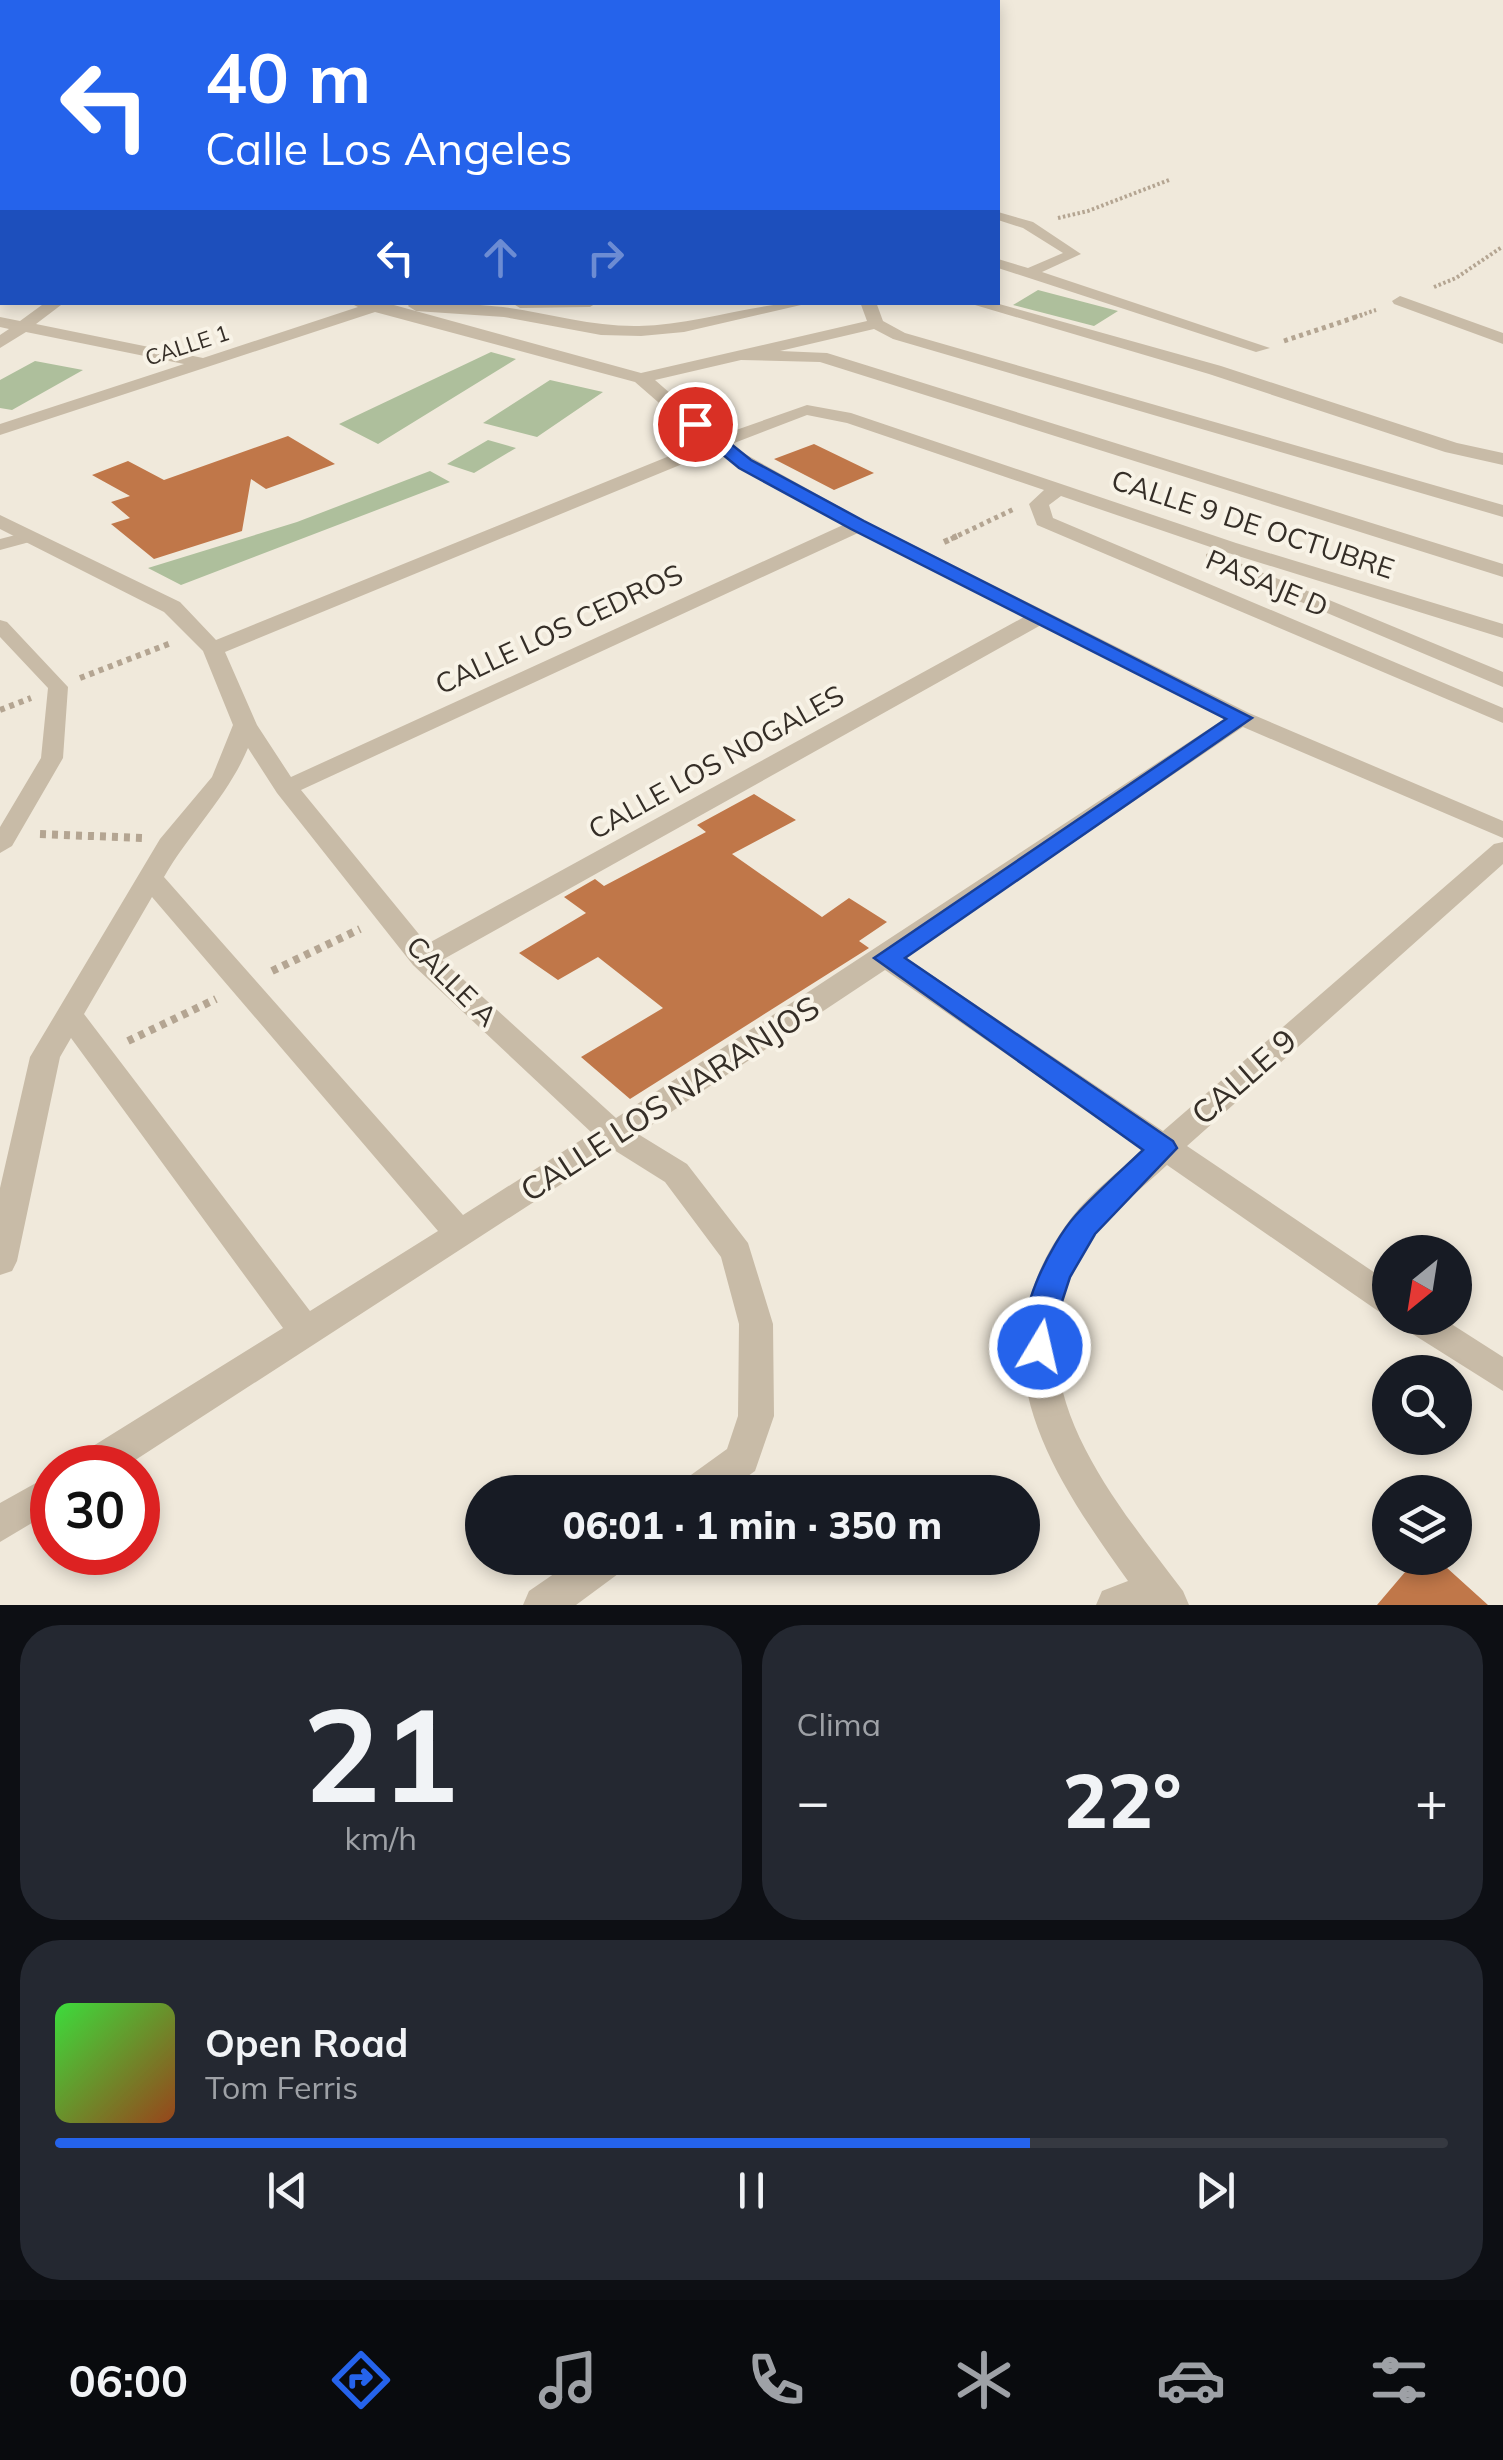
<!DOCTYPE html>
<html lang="es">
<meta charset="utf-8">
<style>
:root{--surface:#171b24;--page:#242831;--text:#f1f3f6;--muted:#9ea1a6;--line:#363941;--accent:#2563eb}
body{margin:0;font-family:Mulish,sans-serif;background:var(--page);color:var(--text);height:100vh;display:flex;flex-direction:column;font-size:38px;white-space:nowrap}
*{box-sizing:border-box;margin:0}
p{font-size:32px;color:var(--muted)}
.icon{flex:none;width:55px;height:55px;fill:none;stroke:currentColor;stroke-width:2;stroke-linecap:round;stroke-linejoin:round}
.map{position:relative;height:1605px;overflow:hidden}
.drawer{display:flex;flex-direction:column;gap:20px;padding:20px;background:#0d0f14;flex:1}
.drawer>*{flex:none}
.guide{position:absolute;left:0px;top:0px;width:1000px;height:305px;box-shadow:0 5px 15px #0003;background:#2563eb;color:#fff;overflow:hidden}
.needle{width:65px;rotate:210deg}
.buttons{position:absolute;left:1372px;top:1235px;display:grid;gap:20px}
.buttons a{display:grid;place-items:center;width:100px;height:100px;border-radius:50%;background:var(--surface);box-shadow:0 5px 15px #0003;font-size:50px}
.speed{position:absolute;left:30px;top:1445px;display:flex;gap:20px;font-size:50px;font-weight:700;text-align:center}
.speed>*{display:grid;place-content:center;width:130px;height:130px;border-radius:50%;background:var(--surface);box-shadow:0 5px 15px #0003;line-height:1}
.speed .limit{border:15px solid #d22;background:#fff;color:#111}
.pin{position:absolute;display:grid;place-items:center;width:85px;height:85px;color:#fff;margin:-42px;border:5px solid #fff;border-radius:50%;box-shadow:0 2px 10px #0007}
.me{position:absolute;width:110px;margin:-55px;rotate:9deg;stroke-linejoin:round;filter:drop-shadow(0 0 8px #0008)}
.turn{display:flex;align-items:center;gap:35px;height:210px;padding:0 40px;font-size:45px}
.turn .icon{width:130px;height:130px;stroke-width:2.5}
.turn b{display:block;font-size:70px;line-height:85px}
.lanes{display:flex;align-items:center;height:95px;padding:0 40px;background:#0003;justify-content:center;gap:50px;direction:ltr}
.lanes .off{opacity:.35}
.big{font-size:75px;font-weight:800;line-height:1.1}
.drawer .tile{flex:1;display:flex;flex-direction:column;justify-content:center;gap:15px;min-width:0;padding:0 35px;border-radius:40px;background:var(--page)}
.drawer .dial{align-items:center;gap:0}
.dial b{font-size:130px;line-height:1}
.song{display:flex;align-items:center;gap:30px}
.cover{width:120px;height:120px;border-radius:15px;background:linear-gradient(135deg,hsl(120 70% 55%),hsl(20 70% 35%))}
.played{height:10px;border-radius:5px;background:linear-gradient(90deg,var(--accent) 70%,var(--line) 70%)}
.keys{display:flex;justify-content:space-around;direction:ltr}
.heat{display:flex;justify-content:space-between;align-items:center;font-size:55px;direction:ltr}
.drawer .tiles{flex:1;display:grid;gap:20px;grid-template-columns:1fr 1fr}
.tile:last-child{grid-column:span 2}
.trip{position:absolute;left:465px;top:1475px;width:575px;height:100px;border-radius:50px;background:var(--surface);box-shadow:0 5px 15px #0003;font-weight:800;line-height:100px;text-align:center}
.menu{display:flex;height:160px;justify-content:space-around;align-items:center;background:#090b0e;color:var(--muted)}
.menu .icon{width:70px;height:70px}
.menu .current{color:var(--accent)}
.menu b{font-size:45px;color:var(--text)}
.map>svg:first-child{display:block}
</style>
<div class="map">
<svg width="1503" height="1605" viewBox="0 0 1503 1605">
<rect width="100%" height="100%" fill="#f0e9db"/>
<path fill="#aebf9c" d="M1038,290L1118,311L1094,326L1013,305Z
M491,352L516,359L378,444L339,424Z
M35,361L83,370L12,410L0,408V380Z
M550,380L603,392L537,437L483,423Z
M488,440L516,448L474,473L447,464Z
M430,471L450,482L181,585L148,568L297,522Z"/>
<path fill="#c07749" d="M288,436L335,464L266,489L251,479L242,531L154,559L111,524L130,518L111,502L130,496L92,475L128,461L164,480Z
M814,444L874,473L834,490L774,459Z
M754,794L796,820L732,854L822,917L849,898L887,922L859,941L869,948L630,1099L581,1057L663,1008L598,957L558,980L519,953L586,913L564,897L595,879L604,886L706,832L697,825Z
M1417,1558H1436L1488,1605H1377Z"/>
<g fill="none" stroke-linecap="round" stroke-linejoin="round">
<path stroke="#b4a592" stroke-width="4" stroke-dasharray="2.5 2.5" stroke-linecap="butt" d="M1058,218L1088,211L1169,180
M1434,287L1456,278L1502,247
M1355,317L1376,310"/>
<path stroke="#b4a592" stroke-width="5" stroke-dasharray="4 4" stroke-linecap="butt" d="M1284,341L1362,315
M951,539L1014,509"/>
<path stroke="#b4a592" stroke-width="6" stroke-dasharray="5 5" stroke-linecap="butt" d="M944,542L957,536
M80,678L171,643
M0,710L31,698"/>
<path stroke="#b4a592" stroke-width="8" stroke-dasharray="6 6" stroke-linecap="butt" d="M40,834L142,838
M272,971L360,929
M128,1041L216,999"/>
<path fill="#c8bba7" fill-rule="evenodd" d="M31,531L40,536L37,540L0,550V539Z
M0,620L7,622L68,687L63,758L12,846L0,853V827L41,758L48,688L0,637Z"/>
<path fill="#c8bba7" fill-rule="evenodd" d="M0,61H2V68H0Z
M2,122V130L0,131V123Z
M2,161V169L0,170V162Z
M998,212L1033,222L1081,254L1042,272L1270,348L1256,352L998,268V259L1028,268L1063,253L1023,228L998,220Z
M0,254H2V262H0Z
M1400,296L1503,333V344L1394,304L1392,301Z
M46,302H65L36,324L203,358L358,307L348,302H383L641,373L867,321L860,302H876L883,321L905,333L1503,505V517L893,339L874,329L780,351L827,353L1503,564V577L820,362L741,360L655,380L719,436L807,405L851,413L1236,543L1503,624V638L1222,551L1061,496L1049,505L1053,518L1503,708V723L1037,525L1029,504L1044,490L847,423L807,415L729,445L865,521L1249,713L1503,821V838L1243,727L905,957L1163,1131L1494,844L1503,842V864L1187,1146L1390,1283V1315L1378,1311L1167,1165C1144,1187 1114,1209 1095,1235C998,1365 1105,1488 1183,1591L1189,1605H1096L1102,1591L1128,1581C1045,1465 970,1351 1072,1217C1091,1192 1120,1171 1143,1149L885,970L638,1134L687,1164L748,1243L773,1324L774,1416L755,1471L726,1492H678L684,1480L727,1449L738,1416L739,1324L721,1257L665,1182L614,1150L123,1468H72L77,1456L283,1328L71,1038L60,1057L17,1261L12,1271L0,1275V1188L30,1057L160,839L212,777L233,725L203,651L164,612L0,529V515L180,602L216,640L704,442L635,382L375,312L0,435V424L184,364L26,332L0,348V335L9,329L0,327V317L20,321ZM714,451L843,525L291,777L257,725L225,652ZM858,533L1024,617L427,944L301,790ZM1041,625L1224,719L616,1118L442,960ZM248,748L277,793L413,965L592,1133L463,1215L164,877C190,832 228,796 248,748ZM152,897L438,1231L310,1311L84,1014Z
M411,302C441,302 473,304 503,307C549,313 593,327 639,326C698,325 754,302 814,302L684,332L641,336L601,335L504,317L416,311L408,306Z
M598,302L590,307L520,308L512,303Z
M965,302H992L1221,366L1457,443L1503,453V465L1445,452L1209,374Z
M1213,552L1503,672V687L1206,562V554Z
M1398,1318H1442L1503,1357V1391L1403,1328Z
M52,1474V1511L0,1542V1503Z
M577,1558H628L622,1571L576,1605H523L529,1591Z"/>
</g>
<path fill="#2563eb" stroke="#184099" stroke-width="2.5" d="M689,420H701L751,460L864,521L1252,718L905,958L1173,1141L1177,1148L1095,1234L1070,1277L1056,1320V1347L1051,1357L1040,1361L1028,1357C1011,1320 1051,1243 1076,1215C1097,1192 1121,1171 1143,1150L874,958L1226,719L851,529L739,468L689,427Z"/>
<g text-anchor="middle" stroke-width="8" stroke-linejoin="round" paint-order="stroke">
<g font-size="22" fill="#352e27" stroke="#f8f3e7">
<text transform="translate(187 345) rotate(-18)" y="8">CALLE 1</text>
</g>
<g font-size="28" fill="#352e27" stroke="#f8f3e7">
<text transform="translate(1253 524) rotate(18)" y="10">CALLE 9 DE OCTUBRE</text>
<text transform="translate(1267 583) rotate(23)" y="10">PASAJE D</text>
<text transform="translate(559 629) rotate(-25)" y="10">CALLE LOS CEDROS</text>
<text transform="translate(716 762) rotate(-29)" y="10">CALLE LOS NOGALES</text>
<text transform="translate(452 981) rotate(45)" y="10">CALLE A</text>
</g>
<g font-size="32" fill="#352e27" stroke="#f8f3e7">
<text transform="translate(1244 1077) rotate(-41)" y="11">CALLE 9</text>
<text transform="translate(670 1099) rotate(-33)" y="11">CALLE LOS NARANJOS</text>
</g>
</g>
</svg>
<div class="buttons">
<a><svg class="needle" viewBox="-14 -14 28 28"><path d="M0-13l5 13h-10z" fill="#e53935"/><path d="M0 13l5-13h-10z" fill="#9ea1a6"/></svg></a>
<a><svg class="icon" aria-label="search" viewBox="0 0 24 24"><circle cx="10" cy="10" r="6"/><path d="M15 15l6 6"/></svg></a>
<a><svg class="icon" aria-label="layers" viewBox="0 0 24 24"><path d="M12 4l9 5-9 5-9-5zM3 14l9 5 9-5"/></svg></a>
</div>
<div class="speed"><div class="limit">30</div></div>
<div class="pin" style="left:695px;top:424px;background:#d93025"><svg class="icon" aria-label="arrive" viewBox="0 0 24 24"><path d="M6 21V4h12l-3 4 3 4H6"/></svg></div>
<svg class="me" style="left:1040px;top:1347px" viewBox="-20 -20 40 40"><circle r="17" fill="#2563eb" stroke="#fff" stroke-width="3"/><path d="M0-11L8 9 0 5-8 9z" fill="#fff"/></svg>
<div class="trip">06:01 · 1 min · 350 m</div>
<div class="guide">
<div class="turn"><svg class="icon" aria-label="left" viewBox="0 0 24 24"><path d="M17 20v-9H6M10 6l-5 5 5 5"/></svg><div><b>40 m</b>Calle Los Angeles</div></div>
<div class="lanes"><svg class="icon" aria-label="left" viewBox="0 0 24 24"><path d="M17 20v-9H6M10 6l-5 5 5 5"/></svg><svg class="icon off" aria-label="ahead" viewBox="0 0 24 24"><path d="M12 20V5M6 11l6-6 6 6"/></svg><svg class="icon off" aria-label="right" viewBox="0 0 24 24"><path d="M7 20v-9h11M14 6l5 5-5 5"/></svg></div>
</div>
</div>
<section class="drawer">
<div class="tiles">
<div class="tile dial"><b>21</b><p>km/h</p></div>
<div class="tile"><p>Clima</p>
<div class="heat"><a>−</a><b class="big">22°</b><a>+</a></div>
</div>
<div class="tile">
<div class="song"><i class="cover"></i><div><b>Open Road</b><p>Tom Ferris</p></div></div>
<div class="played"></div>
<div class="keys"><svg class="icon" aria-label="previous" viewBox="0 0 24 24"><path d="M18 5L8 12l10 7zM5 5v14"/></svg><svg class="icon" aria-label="pause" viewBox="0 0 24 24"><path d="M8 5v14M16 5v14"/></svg><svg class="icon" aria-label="next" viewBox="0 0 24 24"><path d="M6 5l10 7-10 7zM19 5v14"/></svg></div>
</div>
</div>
</section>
<nav class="menu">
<b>06:00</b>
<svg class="icon current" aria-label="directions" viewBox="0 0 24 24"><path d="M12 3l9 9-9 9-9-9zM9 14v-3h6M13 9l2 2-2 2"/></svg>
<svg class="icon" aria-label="music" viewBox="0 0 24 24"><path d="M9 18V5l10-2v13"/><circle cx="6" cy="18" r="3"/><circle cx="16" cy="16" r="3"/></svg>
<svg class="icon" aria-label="phone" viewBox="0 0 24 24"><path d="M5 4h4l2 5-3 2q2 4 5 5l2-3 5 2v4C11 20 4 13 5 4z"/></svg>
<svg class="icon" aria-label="climate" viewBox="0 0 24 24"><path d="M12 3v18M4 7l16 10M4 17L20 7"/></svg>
<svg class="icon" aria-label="car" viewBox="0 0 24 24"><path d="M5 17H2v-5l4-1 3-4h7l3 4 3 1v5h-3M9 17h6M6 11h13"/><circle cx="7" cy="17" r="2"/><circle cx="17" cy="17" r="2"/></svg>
<svg class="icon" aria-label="filters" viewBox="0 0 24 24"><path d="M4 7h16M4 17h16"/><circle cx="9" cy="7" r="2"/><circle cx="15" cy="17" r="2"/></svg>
</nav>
